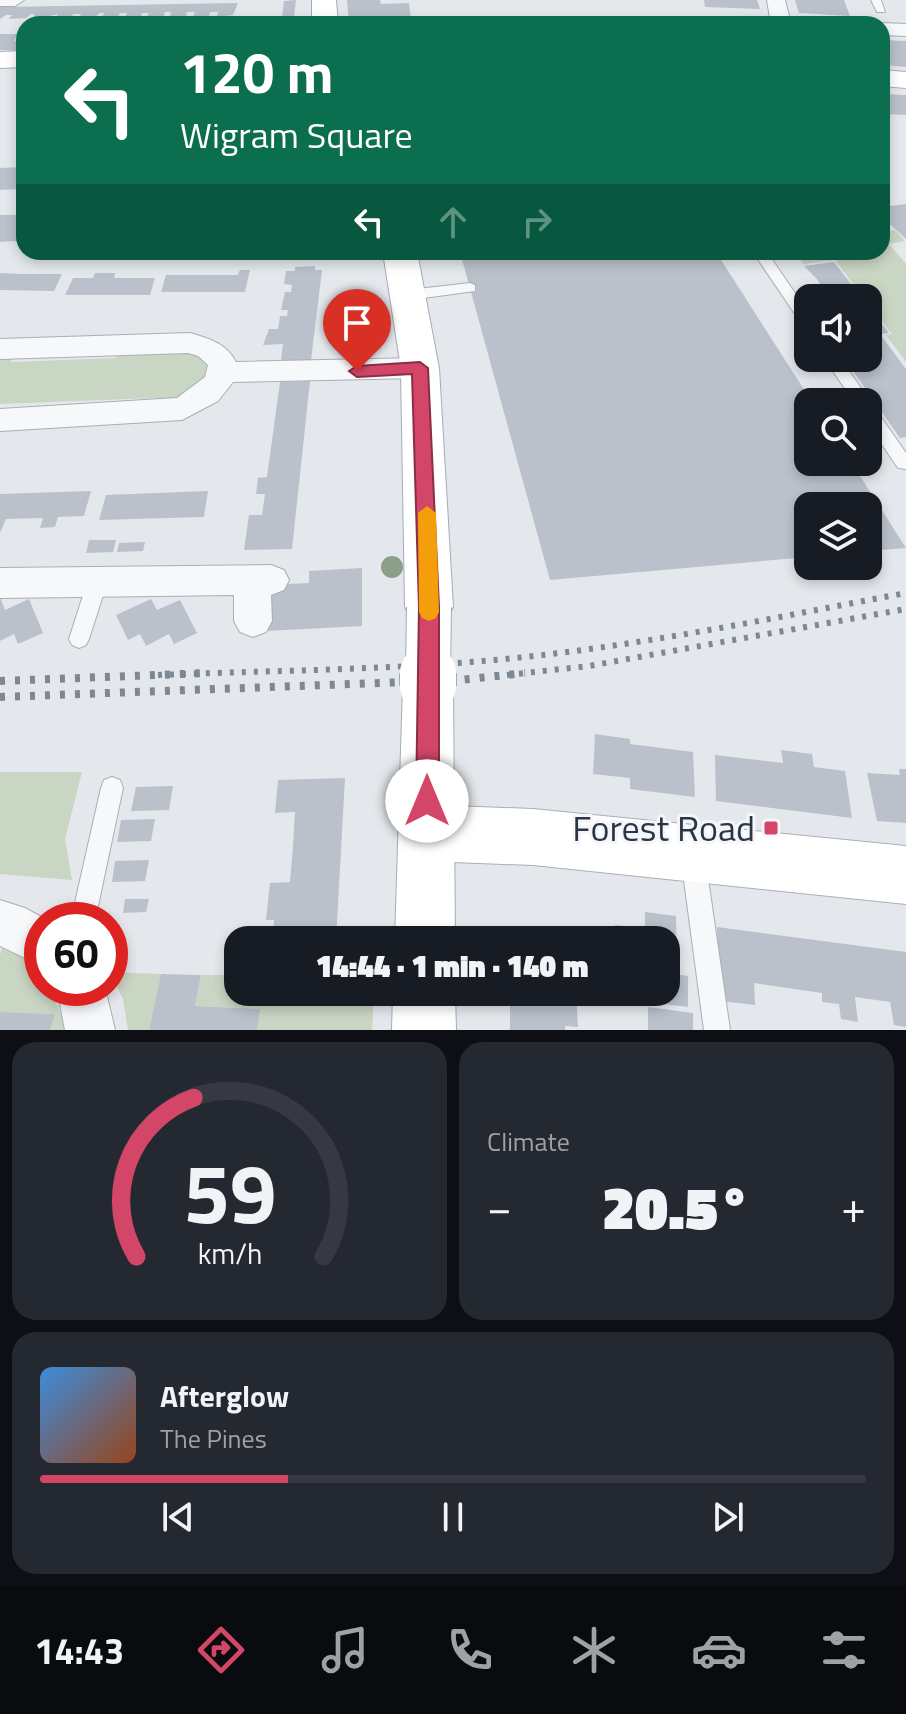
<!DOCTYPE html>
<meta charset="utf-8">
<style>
:root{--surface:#171b24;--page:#242831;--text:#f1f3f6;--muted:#9ea1a6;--line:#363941;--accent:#d34668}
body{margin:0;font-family:"Titillium Web",sans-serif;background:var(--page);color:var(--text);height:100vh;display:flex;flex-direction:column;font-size:30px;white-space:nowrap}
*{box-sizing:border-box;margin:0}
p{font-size:26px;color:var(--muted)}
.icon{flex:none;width:44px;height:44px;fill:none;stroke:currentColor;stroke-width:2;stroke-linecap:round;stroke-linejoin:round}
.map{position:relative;height:1030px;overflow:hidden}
.panel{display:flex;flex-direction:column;gap:12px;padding:12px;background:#0d0f14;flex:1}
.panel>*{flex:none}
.banner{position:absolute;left:16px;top:16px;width:874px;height:244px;border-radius:24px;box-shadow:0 4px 12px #0003;background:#0b6e4f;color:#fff;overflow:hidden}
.controls{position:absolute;left:794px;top:284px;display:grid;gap:16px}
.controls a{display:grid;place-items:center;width:88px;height:88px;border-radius:16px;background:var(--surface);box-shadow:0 4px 12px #0003;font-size:40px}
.speed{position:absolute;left:24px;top:902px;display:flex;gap:16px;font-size:40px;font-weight:700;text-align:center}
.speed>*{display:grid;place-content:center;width:104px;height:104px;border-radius:50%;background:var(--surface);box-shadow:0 4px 12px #0003;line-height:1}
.speed .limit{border:12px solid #d22;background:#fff;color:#111}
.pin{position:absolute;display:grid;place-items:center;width:68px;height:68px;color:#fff;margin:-82px -34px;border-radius:50% 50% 50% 0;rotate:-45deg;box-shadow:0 0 8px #0007}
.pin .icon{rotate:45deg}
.me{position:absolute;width:88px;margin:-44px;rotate:0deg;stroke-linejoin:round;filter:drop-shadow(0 0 6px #0008)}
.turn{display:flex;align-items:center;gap:28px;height:168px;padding:0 32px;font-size:36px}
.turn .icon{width:104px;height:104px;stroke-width:2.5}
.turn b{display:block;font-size:56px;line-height:68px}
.lanes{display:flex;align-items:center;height:76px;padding:0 32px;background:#0003;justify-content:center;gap:40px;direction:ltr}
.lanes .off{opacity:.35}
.big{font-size:60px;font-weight:800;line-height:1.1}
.panel .tile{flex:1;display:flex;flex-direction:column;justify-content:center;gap:12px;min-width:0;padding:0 28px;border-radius:24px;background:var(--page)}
.panel .dial{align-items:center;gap:0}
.dial svg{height:208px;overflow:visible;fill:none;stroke:var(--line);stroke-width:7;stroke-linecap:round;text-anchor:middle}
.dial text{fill:var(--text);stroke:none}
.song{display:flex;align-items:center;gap:24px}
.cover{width:96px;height:96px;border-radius:12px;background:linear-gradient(135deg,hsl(210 70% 55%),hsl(20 70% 35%))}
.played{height:8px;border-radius:4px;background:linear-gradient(90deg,var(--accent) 30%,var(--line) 30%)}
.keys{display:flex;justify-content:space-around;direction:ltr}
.heat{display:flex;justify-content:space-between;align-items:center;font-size:44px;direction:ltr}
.panel .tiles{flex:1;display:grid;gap:12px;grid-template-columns:1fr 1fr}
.tile:last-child{grid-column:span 2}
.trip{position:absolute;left:224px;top:926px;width:456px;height:80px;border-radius:24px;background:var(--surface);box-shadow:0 4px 12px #0003;font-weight:800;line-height:80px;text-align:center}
.tabs{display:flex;height:128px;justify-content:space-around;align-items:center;background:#090b0e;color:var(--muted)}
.tabs .icon{width:56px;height:56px}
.tabs .current{color:var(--accent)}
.tabs b{font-size:36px;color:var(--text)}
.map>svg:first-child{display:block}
</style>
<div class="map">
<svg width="906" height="1030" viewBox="0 0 906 1030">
<rect width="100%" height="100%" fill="#e4e8ec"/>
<path fill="#cad6c4" d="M895,230L905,241L889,244L906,264V362L886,335L892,334L868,303V298H864L835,260L803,264L799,258L845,252H882L883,232Z
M189,352L201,356L215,370L188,397L156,403V398L0,404V359L12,358L11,362L116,358L118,353Z
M0,772H82L65,839L72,880L0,874Z
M3,943L30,947L42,972V988H49L68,1030H50L54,1014L0,1012V955Z
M110,972L161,974L149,1030H128L123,999Z
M201,975H238V992H374L372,1030H257L259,1009L195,1006Z"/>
<path fill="#bac1ca" d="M296,0L294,17H282L284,1Z
M347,0H380L381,4L409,3L411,19L383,20V24H349Z
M704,0H757L760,9L705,7Z
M795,0H844L850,16L799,13Z
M238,3L233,15L224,16L223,18L216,19L218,12H210L208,19H192L195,12H187L186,16H170L171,12H165L163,19H146L149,13H142L141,17H125L127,13H120L118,17H102L104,13H100L95,17L79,18L81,14H73L70,21H54L58,14L41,18H33L35,14H31L26,18L9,19L12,15H6L0,19V7Z
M806,18L835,19L837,24H808Z
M0,34H18L14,41L21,40L24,35V50H0Z
M882,40L906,41V67L882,65Z
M882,94L906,95V115L882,114Z
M24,167L18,189L0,190V168Z
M906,204V239L882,217V207Z
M0,215H24V237H19L17,241L0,242Z
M460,252H716L812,402H808V462H851L906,548L868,551V506H808V557L550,580Z
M834,262L862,298H828L817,279L804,266Z
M315,266V270H322L311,360H281L283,344L263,345L269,329H278L280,316H287L288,310H281L285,292H291L292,285L284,284L286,271H295V267Z
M240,270H250L245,292H161L166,275H238Z
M0,273L21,274H62L54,291L0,290Z
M95,273H115L114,278H155L150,295H65L73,278H93Z
M868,306L889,333L880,334L906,369V437L900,438L844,358H868Z
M310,381L292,549L244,550L249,515H262L265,494H256L258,478L267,477L280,382Z
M91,491L84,516L58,517L55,527L40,528L43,518L6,519L0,533V494Z
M208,491L204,517L99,520L106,495Z
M89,540H116L113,552L86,553Z
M145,542L143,551L117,552L119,543Z
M362,568V626L267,631L270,585L309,583V571Z
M0,597L5,610L29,599L43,633L18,644L14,634L0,641Z
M151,599L157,610L180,600L197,633L174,644L169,634L146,646L140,634L128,640L116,615Z
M595,734L630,739V744L693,752L695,797L630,789V778L593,774Z
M781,750L812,754L814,767L845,771L852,818L716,801L715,755L783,763Z
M899,769H906V823L877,821L867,773L900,775Z
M345,778L336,940H285V934H273L274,920H266L270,883L290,882L293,846L295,812L275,813L278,780Z
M173,786L169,810L131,811L136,787Z
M155,819L151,841L117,842L121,820Z
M149,860L145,881L112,882L115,861Z
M125,899H149L146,912L123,913Z
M645,912L676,916L677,966L666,964V940H615V925L645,928Z
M717,927L906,952V1027L894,1025L890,1002L855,997L858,1022L841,1019L839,1004L822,1002V993L754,983L755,1005L721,1001Z
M666,973L688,976V1007L648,1002V992H666Z
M161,974L201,975L195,1006L260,1009L257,1030H149Z
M510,992H576L578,1027L565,1026V1030H510Z
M648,1007L693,1013V1030H648Z
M0,1012L55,1014L50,1030H0Z"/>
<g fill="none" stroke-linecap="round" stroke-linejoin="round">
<defs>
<path id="lane" d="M871,0H881L885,12H877Z
M757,252H795L793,255L771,258L808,312V328L803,326L755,255Z
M470,283L475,285V291L409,300L402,295L409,290Z
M824,358H840L868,398L870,402L868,405L874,407L906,453V469L898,468L868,424V402H854Z
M97,575L104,577L107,583L89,639L86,645L79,648L72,645L69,639L87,583L90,577Z
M112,777L120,780L123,788L95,920H71L101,788L104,780Z
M693,846L701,850L705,858L730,1030H704L681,858L685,850Z"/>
<path id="street" d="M0,0H24L15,6H0Z
M767,0H785L791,24H771Z
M882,23L906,24V36L882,35V24H878Z
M190,333C210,339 226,343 236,362L420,358L430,361L435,368L430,375L420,378L233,382L218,401L182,420L0,431V409L177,398L205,377L208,365L198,356L188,353L0,359V339Z
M271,565L284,570L289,580L284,590L271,595L272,621L266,632L253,637L240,632L234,621V595L0,598V568Z
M0,900L25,908L47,920H42V966L0,946Z
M57,988H105L115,1030H65Z"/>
<path id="secondary" d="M24,51V67L0,68V52Z
M882,70L906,72V88L882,86Z
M427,805L533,809L906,846V904L533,865L427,861L407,853L399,833L407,813Z"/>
<path id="primary" d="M312,0H336L338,24H312Z
M383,252H417L439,368L453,607L446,621L429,627L412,621L405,607L401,368Z
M428,663L446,670L453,686L455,940H395L403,686L410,670Z
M393,992H455L456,1030H392Z"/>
</defs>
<use href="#lane" stroke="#a8afb7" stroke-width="2"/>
<use href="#street" stroke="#a8afb7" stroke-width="2"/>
<use href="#secondary" stroke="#a8afb7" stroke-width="2"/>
<use href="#primary" stroke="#a2adb8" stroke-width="2"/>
<use href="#lane" fill="#f7f8fa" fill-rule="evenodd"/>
<use href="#street" fill="#f7f8fa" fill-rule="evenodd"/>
<use href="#secondary" fill="#fff" fill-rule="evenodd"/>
<use href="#primary" fill="#fff" fill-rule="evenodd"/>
<path stroke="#7c8896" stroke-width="6" stroke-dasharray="4 8" stroke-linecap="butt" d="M158,675C283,670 410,670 534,656C659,642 783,616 906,593
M507,675L589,666L906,609"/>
<path stroke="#7c8896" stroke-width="8" stroke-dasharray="5 10" stroke-linecap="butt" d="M0,681L209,673
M0,697L460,680L525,673"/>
<defs>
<path id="primary-bridge-far1" d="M428,675L429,607"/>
<path id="primary-bridge" d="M428,686V673"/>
</defs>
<use href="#primary-bridge-far1" stroke="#a2adb8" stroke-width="46" stroke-linecap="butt"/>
<use href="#primary-bridge" stroke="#a2adb8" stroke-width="58" stroke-linecap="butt"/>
<use href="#primary-bridge-far1" stroke="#fff" stroke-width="44"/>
<use href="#primary-bridge" stroke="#fff" stroke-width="56"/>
</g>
<circle fill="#8b9e88" cx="392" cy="567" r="11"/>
<path fill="#d34668" stroke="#892e44" stroke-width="2" d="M420,362L428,368L439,607V801L435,809L427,812L419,809L416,801L419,607L412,374L357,377L349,371L357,366Z"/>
<path fill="#f59e0b" d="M427,506L436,513L439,612L436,618L429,621L422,618L419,612L418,513Z"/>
<rect fill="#d34668" stroke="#f4f6f9" stroke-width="3" x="763" y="820" width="16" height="16" rx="4"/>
<g text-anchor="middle" stroke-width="6" stroke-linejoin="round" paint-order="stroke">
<g font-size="36" fill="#2a3645" stroke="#f4f6f9" text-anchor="end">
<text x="755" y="841">Forest Road</text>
</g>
</g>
</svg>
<div class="controls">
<a><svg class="icon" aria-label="sound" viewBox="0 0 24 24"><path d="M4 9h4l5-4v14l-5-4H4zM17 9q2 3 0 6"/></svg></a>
<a><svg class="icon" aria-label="search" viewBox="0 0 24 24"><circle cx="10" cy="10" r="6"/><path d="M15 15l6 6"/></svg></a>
<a><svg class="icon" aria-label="layers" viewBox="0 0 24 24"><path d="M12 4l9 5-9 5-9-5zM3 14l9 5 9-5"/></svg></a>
</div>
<div class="speed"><div class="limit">60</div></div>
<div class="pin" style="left:357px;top:371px;background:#d93025"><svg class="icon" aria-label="arrive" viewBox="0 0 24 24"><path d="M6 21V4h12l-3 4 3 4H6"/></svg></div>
<svg class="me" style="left:427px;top:801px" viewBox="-20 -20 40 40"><circle r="19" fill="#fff"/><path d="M0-13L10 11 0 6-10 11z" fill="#d34668"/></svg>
<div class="trip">14:44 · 1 min · 140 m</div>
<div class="banner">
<div class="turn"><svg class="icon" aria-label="left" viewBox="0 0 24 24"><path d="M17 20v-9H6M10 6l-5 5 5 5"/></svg><div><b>120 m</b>Wigram Square</div></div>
<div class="lanes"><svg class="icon" aria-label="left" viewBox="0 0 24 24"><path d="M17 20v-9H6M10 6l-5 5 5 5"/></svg><svg class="icon off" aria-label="ahead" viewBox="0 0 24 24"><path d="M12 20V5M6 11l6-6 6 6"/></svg><svg class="icon off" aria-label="right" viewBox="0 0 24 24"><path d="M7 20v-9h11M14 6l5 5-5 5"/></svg></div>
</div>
</div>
<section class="panel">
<div class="tiles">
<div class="tile dial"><svg viewBox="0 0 100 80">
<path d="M14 69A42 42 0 1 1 86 69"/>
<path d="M14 69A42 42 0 0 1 36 8" stroke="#d34668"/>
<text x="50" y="56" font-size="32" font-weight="700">59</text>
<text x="50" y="72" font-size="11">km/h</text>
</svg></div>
<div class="tile"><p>Climate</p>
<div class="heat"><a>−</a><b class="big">20.5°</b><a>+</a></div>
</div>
<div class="tile">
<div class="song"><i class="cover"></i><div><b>Afterglow</b><p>The Pines</p></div></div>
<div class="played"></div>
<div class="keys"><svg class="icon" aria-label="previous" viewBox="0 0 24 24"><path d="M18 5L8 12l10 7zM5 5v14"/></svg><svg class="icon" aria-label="pause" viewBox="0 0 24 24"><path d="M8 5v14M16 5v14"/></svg><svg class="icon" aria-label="next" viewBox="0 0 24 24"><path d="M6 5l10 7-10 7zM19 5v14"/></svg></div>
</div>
</div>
</section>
<nav class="tabs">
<b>14:43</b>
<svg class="icon current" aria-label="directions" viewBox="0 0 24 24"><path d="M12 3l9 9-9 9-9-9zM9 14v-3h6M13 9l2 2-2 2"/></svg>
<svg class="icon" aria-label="music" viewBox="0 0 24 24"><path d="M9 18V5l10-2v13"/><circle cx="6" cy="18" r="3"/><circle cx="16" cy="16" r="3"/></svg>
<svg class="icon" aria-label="phone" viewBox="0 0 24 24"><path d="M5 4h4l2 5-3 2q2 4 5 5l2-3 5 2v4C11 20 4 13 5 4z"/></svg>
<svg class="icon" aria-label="climate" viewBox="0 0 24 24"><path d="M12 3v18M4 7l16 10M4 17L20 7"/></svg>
<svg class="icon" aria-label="car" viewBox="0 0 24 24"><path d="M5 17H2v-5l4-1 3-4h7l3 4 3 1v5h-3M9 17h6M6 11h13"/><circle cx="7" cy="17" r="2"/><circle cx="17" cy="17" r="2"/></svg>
<svg class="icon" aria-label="filters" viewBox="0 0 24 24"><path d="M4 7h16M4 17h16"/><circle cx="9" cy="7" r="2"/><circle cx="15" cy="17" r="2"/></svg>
</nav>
